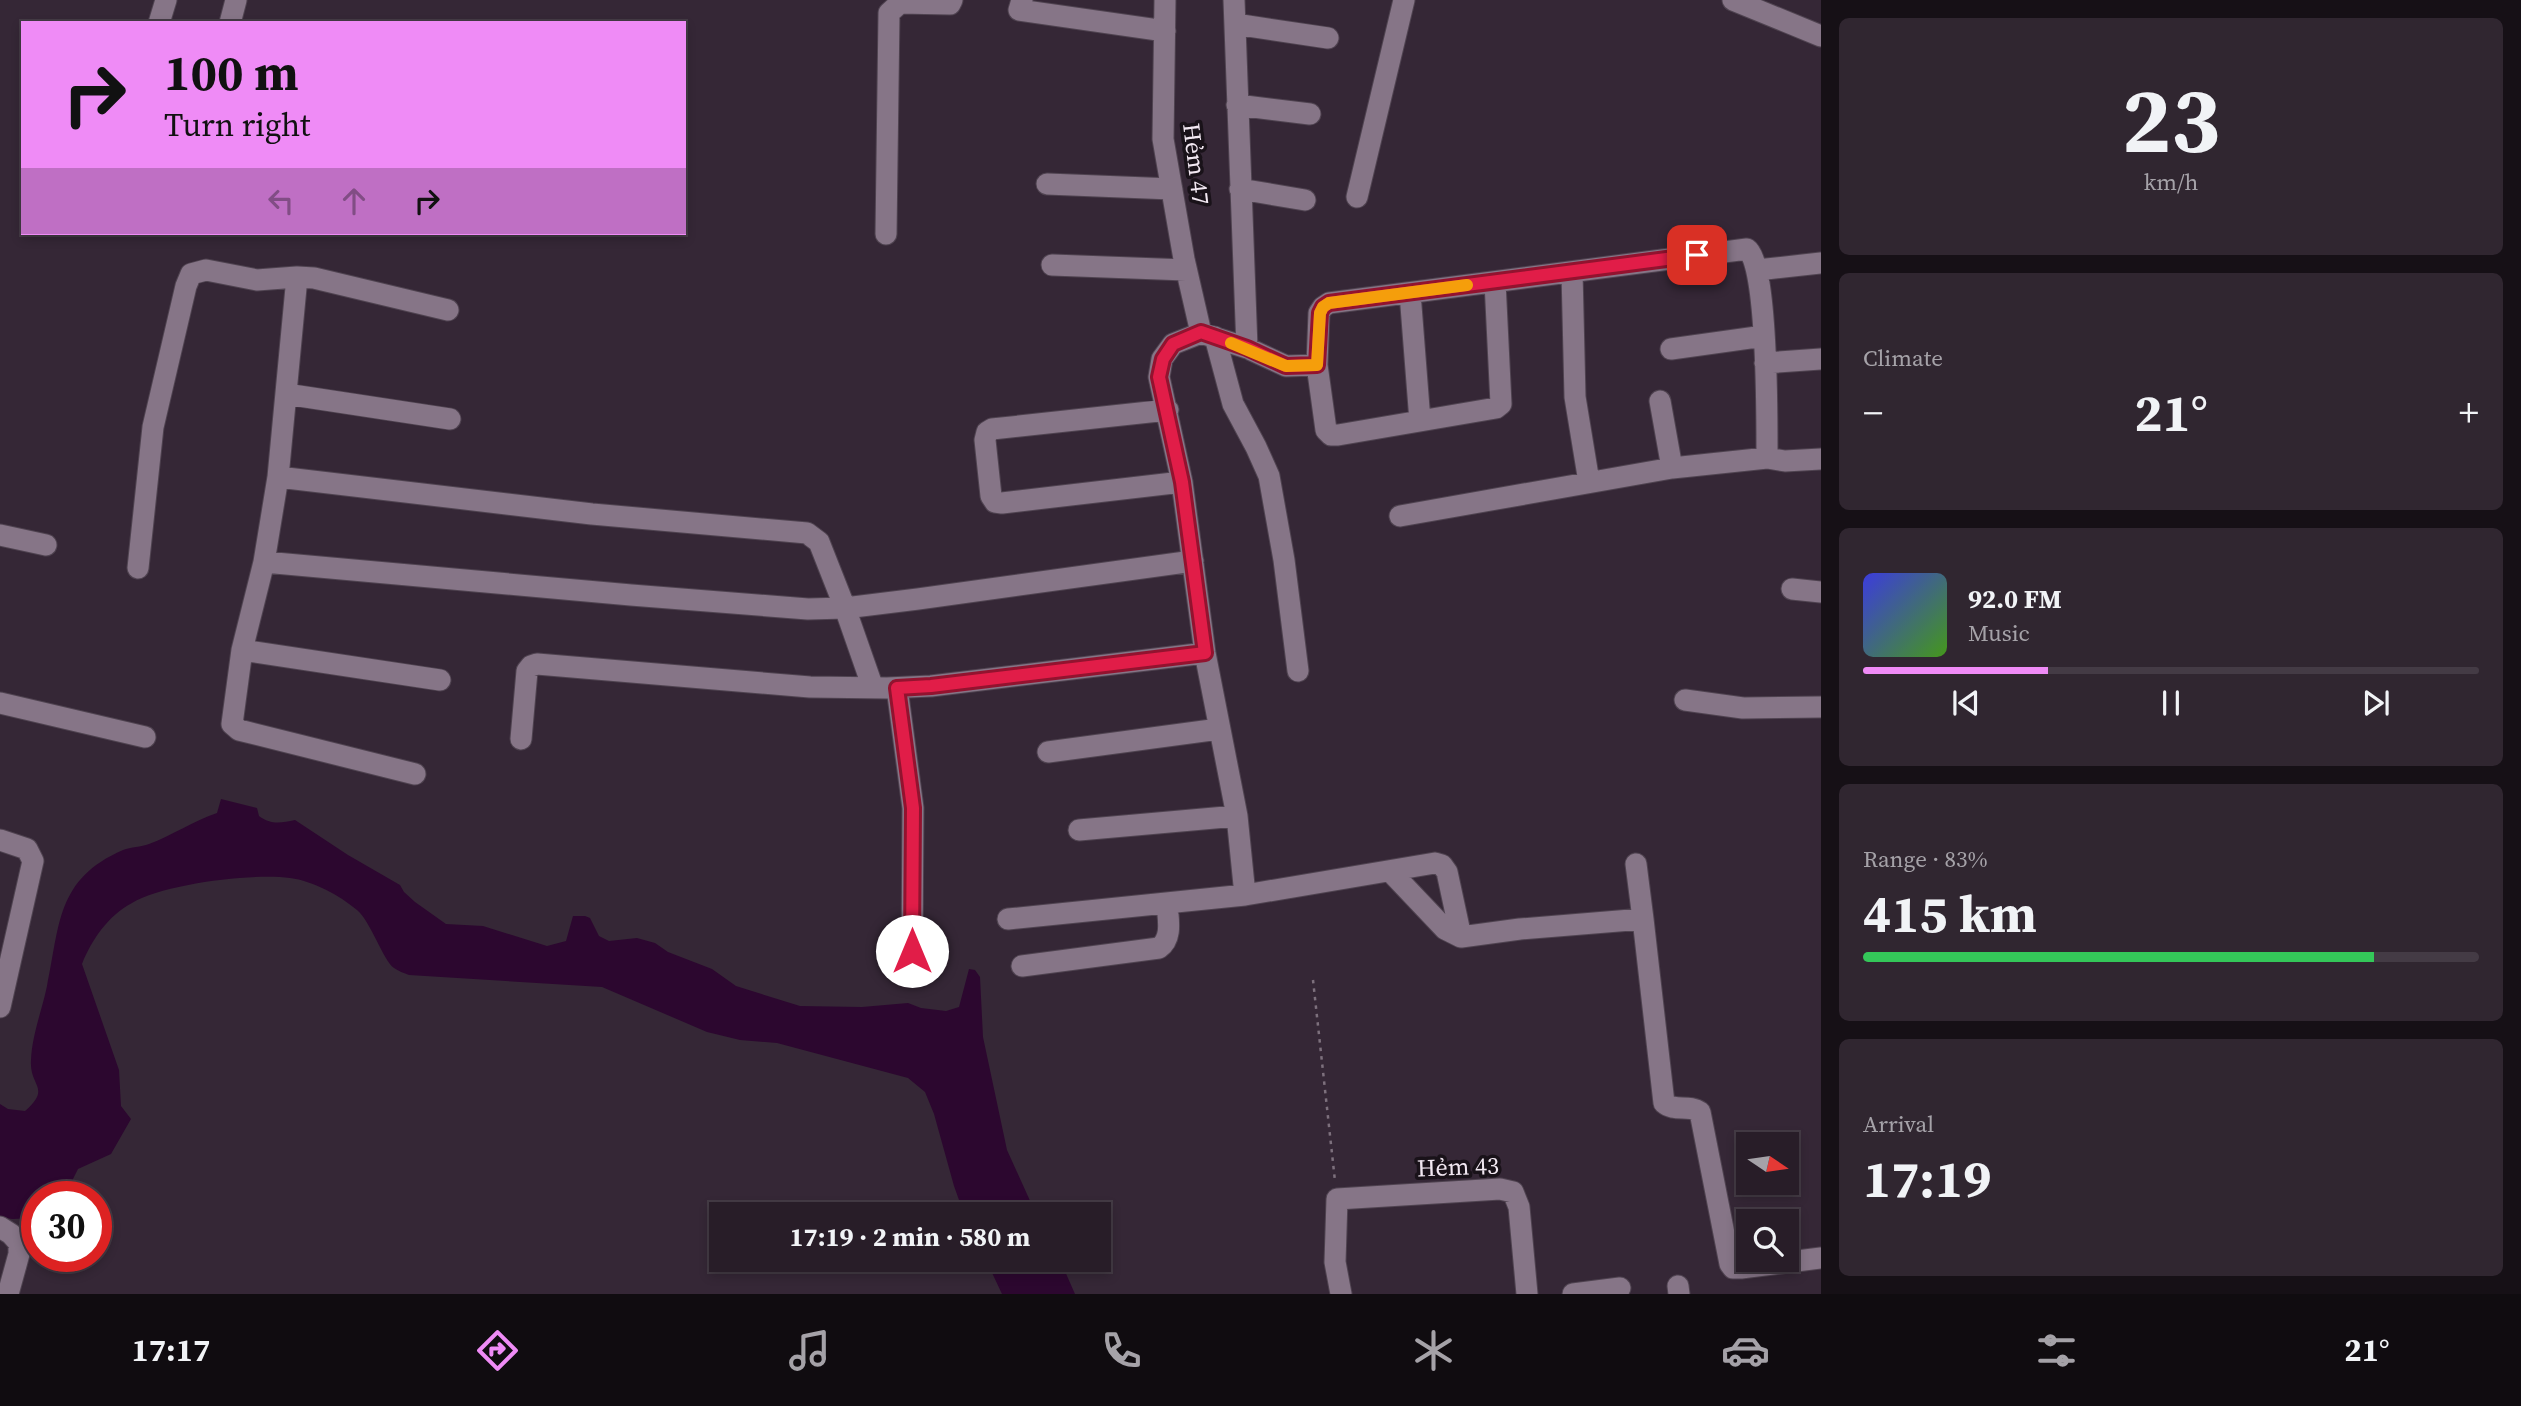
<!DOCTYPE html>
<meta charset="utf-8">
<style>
:root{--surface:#281d28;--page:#302630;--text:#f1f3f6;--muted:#a5a2a8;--line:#443b45;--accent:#ef8bf6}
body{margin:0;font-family:"Source Serif 4",serif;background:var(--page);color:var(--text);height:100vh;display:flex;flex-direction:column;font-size:26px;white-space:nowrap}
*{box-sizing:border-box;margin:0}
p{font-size:23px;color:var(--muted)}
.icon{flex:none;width:38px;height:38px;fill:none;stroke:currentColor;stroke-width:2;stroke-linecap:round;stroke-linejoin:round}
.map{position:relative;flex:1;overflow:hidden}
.panel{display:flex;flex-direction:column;gap:18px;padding:18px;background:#161016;width:700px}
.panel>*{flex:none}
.top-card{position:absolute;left:21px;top:21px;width:665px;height:214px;border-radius:0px;box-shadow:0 4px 10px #0003,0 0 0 2px var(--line);background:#ef8bf6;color:#111;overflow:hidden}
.needle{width:46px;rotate:103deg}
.buttons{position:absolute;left:1736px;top:1132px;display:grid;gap:14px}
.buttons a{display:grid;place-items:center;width:63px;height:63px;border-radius:0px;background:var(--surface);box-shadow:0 4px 10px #0003,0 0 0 2px var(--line);font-size:35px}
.speed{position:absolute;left:21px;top:1181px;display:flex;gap:14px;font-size:35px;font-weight:700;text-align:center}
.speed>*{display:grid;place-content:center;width:91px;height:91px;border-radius:50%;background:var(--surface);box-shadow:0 4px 10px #0003,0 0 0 2px var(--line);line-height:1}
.speed .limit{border:10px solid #d22;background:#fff;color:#111}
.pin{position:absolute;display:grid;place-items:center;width:60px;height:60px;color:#fff;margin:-30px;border-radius:14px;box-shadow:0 4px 10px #0006}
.me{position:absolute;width:77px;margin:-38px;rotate:0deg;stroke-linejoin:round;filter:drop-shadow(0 0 5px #0008)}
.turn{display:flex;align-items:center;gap:24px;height:147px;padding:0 28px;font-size:32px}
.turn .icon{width:91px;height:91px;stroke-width:2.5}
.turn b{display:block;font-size:49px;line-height:60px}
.lanes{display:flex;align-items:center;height:66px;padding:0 28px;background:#0003;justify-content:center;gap:35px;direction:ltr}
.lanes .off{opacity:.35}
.big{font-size:52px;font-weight:700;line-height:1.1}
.panel .tile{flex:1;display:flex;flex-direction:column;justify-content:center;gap:10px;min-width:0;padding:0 24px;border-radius:10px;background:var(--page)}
.panel .dial{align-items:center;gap:0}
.dial b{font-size:91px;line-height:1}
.song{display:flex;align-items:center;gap:21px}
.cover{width:84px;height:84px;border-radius:10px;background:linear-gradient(135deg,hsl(240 70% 55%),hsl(100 70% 35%))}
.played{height:7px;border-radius:4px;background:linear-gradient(90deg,var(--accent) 30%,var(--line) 30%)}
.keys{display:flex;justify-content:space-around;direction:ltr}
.heat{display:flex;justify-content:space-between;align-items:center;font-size:38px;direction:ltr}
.charge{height:10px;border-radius:5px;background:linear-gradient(90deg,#34c759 83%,var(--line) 0)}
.trip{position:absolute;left:709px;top:1202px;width:402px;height:70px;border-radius:0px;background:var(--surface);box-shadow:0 4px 10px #0003,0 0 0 2px var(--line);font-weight:700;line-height:70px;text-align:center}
.menu{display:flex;height:112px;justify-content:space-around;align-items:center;background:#100c10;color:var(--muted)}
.menu .icon{width:49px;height:49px}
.menu .current{color:var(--accent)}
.menu b{font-size:32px;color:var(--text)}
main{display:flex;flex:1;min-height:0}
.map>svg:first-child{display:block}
</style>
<main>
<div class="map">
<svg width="1821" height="1294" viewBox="0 0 1821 1294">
<rect width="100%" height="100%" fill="#352736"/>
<path fill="#2c072f" d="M221,799L257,808L259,816C271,825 281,823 295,820L348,855L400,885L404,892L415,902L446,924L483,926L547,946L566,941L573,916H585L590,918L599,936L609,941L637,938L655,943L668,952L712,969L736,986L800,1006L862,1007L908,1003L921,1008L946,1011L959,1007L969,969L975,970L980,977L983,1037L1007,1150L1036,1214H964L954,1186L934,1114L925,1092L908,1078L777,1043L740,1040L707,1032L602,987L409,975C404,973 398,971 394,968C383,960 371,922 357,910C339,895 313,881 290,878C252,873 164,884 132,903C108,916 92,939 82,964L119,1070L121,1106L131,1119L111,1154L78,1169L64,1197H37V1218L12,1219L0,1217V1104L8,1109L25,1111C52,1087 29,1087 31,1060C32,1035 42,1010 47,986C60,925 56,879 123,850C131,847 141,847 149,844C173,835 193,821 217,813Z
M986,1260H1060L1075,1294H1002Z"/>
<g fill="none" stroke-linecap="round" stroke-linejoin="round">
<defs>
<path id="minor" d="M1022,0L1019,10L1165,31
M1165,0L1163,139L1184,259L1201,333
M1234,0L1247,348
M1733,0L1821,36
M159,23L166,0
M230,23L236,0
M1235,24L1328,38
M1237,105L1310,114
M1047,184L1172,189
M1240,189L1305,200
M1357,197L1404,0
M886,234L889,13L900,3L950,4L952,0
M1052,265L1186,270
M1757,270L1821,263
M1572,272L1575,397L1589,482
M1410,293L1420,421
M448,310L314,278L297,277L278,477L264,562L631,595L808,609L845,608L918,599L1193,561
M1215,337L1233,404L1256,447L1269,476L1284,560L1298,671
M1671,349L1764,336
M1765,363L1821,359
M1317,365L1326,430L1331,435H1338L1496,408L1501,404L1495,282
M286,394L450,419
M1660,401L1672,468
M1168,410L992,429L987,432L985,440L991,496L995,502L1002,503L1182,482
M278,477L592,514L807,533L819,542L845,608L873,688
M1400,516L1672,468L1767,458
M0,535L46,545
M264,562L242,650L232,724L239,730L415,774
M138,568L153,427L186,286L191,274L206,270L257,280L297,277
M1792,589L1821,592
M242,650L440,680
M897,688L913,808L912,951
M1685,700L1743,708L1821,707
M0,703L145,737
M521,739L527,671L531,666L537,664L810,687L887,688L931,686L1205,653
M1048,752L1219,729
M1079,830L1237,816
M0,840L27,849L33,861L0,1007
M1636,864L1643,919
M1390,871L1445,929L1461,937
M1245,895L1237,816L1205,653L1182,482L1159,377L1162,359L1173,344L1201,333L1247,348L1286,366L1317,365L1319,313L1323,307L1329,303L1747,249C1768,263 1767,426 1767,458L1785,461L1821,459
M1008,919L1245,895L1435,863L1442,865L1447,872L1461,937L1520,929L1643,919L1664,1103C1674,1112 1689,1104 1700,1112L1730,1264L1733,1268H1741L1821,1258
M1022,966L1159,948C1173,938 1168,919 1167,903
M0,1227L11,1234L19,1243V1254L8,1294
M1678,1286L1679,1294
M1341,1294L1335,1262L1337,1199L1500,1189L1513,1192L1519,1207L1527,1294
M1573,1294L1620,1288"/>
</defs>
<use href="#minor" stroke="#4f4350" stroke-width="23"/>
<path stroke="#7d707d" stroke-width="2.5" stroke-dasharray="3.5 5" stroke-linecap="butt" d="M1313,980L1335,1181"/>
<use href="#minor" stroke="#867587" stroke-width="21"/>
</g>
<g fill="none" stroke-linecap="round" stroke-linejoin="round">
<defs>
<path id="route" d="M912,951L913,808L897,688L931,686L1205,653L1182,482L1159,377L1163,359L1173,344L1201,332L1247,348L1286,366L1317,365L1320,313L1323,307L1329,303L1697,255"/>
</defs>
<use href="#route" stroke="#92132f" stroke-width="18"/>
<use href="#route" stroke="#e11d48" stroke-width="12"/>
<path stroke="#f59e0b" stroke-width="12" d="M1231,343L1286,366L1317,365L1320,313L1323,307L1329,303L1467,285"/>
</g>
<g text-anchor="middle" stroke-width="7" stroke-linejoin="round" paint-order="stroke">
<g font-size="24" fill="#f2e8f2" stroke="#191219">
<text transform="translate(1196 164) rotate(83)" y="8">Hẻm 47</text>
<text transform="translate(1458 1167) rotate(-2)" y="8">Hẻm 43</text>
</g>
</g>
</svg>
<div class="buttons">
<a><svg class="needle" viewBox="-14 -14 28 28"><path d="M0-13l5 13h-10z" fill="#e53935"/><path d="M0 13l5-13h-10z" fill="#a5a2a8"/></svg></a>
<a><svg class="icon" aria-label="search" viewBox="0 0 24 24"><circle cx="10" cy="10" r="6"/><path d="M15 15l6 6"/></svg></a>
</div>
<div class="speed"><div class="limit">30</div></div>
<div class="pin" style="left:1697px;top:255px;background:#d93025"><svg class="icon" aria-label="arrive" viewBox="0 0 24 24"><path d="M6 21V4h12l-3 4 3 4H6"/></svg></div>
<svg class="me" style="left:912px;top:951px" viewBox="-20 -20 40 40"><circle r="19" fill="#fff"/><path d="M0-13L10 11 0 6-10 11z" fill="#e11d48"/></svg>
<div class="trip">17:19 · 2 min · 580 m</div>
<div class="top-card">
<div class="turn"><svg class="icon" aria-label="right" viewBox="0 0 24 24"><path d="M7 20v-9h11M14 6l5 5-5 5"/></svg><div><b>100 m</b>Turn right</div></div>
<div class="lanes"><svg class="icon off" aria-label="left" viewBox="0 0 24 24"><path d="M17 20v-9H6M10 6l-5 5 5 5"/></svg><svg class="icon off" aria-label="ahead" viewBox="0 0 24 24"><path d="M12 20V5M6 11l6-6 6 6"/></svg><svg class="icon" aria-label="right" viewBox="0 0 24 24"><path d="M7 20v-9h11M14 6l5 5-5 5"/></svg></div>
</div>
</div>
<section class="panel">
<div class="tile dial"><b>23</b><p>km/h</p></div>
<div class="tile"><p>Climate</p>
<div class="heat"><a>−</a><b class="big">21°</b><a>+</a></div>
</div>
<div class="tile">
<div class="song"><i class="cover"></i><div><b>92.0 FM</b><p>Music</p></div></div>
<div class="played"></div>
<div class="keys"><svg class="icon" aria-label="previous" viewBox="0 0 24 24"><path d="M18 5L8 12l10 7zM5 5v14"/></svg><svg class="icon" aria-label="pause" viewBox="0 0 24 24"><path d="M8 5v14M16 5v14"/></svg><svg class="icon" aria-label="next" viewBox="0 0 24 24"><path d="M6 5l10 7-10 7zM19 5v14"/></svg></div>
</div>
<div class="tile"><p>Range · 83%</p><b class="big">415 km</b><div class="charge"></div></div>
<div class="tile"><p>Arrival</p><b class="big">17:19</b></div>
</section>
</main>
<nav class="menu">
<b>17:17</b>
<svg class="icon current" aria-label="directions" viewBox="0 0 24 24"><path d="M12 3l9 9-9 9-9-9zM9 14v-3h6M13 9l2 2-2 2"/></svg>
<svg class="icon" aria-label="music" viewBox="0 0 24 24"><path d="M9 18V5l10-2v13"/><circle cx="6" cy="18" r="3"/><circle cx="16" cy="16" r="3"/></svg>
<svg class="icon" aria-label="phone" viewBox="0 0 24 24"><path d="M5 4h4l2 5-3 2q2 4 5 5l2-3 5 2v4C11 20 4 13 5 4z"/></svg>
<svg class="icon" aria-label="climate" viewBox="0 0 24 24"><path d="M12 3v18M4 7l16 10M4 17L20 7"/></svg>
<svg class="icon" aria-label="car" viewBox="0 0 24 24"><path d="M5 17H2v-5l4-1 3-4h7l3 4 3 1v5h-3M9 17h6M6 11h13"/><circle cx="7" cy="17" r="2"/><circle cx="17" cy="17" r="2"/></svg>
<svg class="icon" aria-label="filters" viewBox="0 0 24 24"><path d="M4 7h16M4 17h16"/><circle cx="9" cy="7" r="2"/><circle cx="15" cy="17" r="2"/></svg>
<b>21°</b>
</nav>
